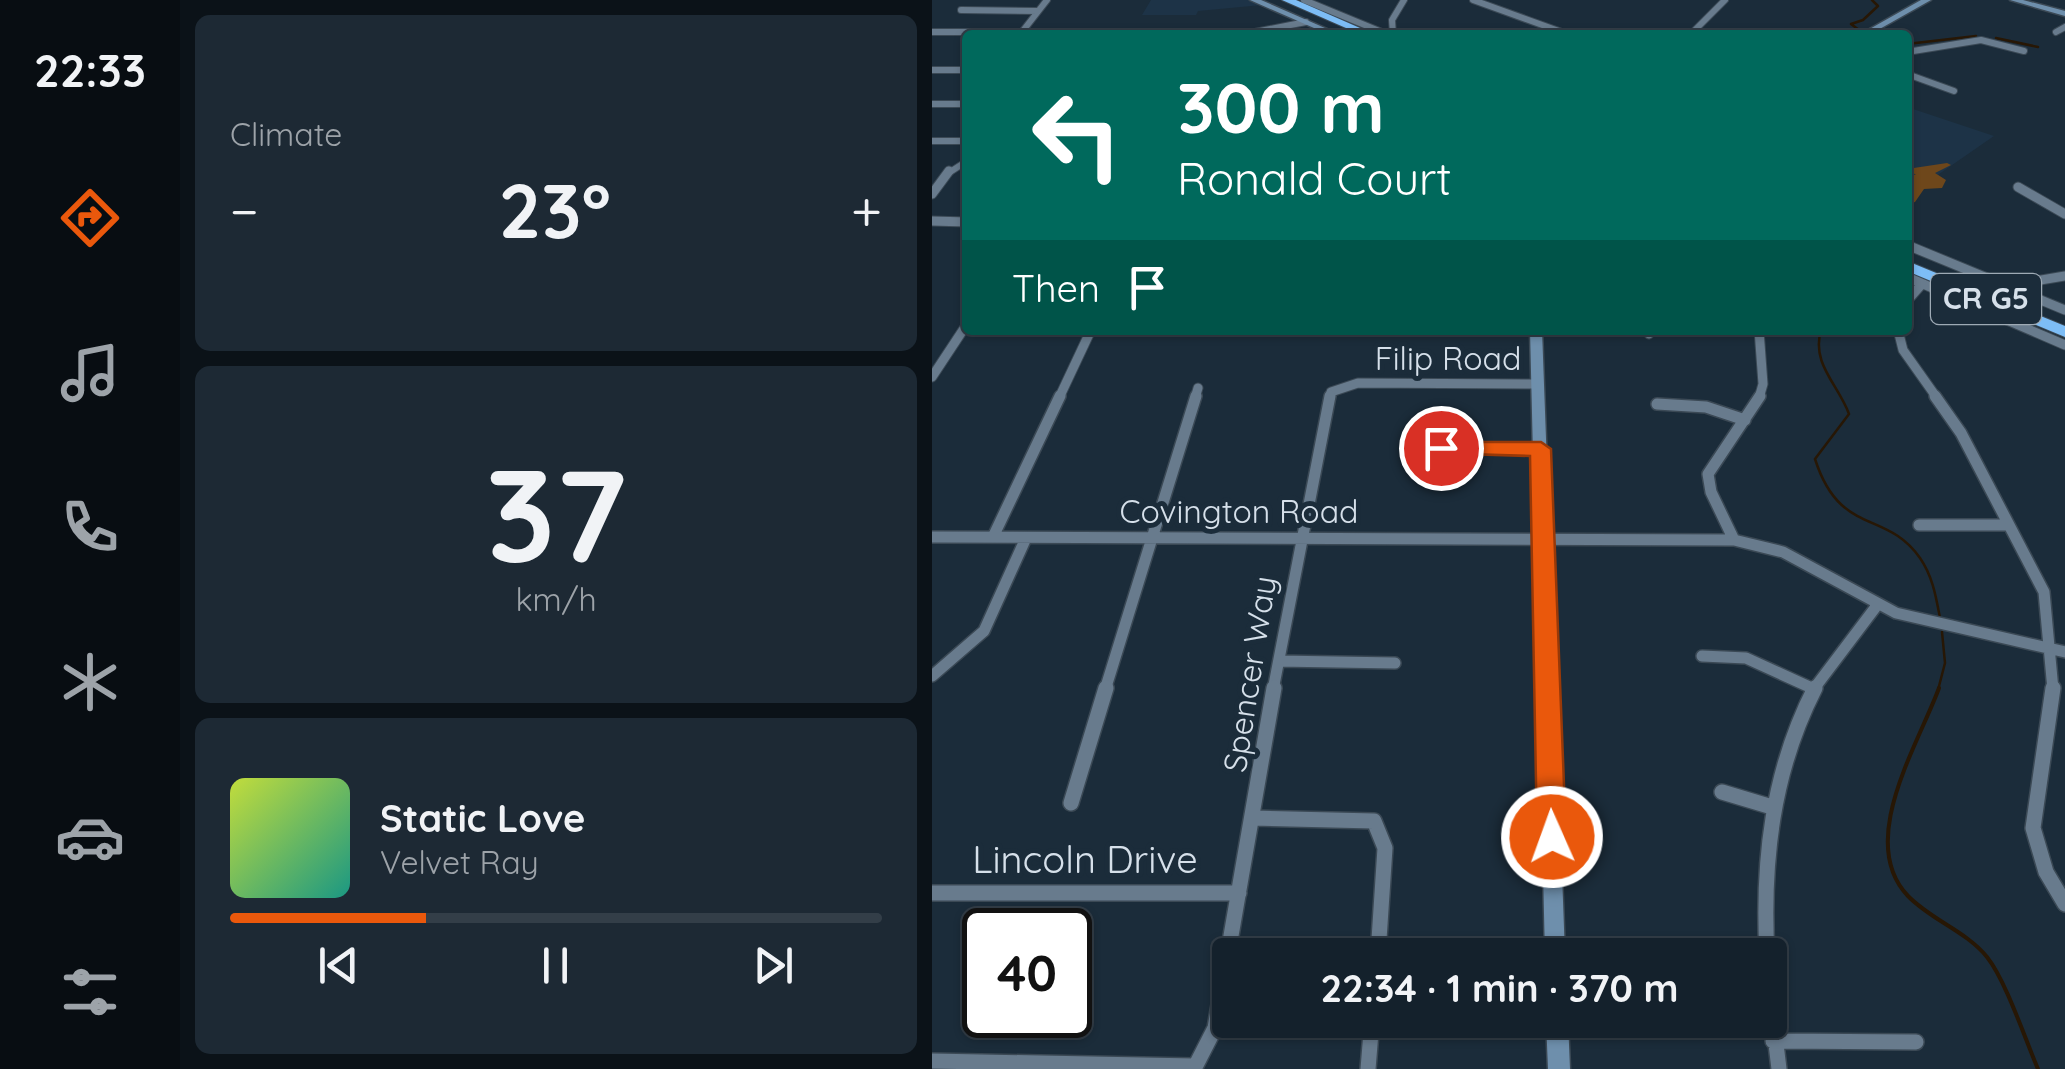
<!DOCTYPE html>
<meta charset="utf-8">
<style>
:root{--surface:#14212c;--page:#1d2934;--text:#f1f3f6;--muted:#9da3a9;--line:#333e48;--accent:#ea580c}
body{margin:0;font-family:Quicksand,sans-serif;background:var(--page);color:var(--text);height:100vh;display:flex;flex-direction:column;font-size:38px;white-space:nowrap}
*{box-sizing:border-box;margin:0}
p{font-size:32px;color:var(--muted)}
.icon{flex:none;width:55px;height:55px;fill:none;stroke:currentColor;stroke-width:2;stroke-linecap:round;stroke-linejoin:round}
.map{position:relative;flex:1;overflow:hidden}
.drawer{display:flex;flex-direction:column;gap:15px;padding:15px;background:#0b1218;width:752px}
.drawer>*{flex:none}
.hud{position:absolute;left:30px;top:30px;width:950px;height:305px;border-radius:10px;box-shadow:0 2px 8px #0004,0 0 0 2px var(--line);background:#00695c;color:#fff;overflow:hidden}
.speed{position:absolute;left:30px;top:908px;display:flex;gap:20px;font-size:50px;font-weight:700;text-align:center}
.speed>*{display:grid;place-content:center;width:130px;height:130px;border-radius:50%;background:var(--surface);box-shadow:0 2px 8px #0004,0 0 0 2px var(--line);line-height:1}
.speed .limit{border:5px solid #111;border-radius:15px;background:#fff;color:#111}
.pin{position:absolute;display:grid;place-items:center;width:85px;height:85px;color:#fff;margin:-42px;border:5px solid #fff;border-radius:50%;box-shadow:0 2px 10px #0007}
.me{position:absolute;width:110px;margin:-55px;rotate:358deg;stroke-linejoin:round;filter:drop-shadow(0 0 8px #0008)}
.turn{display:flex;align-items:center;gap:35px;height:210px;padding:0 50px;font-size:45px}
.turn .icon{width:130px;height:130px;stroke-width:2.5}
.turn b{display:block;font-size:70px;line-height:85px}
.then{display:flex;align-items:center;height:95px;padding:0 50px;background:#0003;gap:20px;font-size:38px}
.big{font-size:75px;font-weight:800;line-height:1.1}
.drawer .widget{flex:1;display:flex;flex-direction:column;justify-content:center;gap:15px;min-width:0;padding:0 35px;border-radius:15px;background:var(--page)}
.drawer .dial{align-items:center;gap:0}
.dial b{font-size:130px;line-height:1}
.song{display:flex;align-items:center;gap:30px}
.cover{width:120px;height:120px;border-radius:15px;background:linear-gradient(135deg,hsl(70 70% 55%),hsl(170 70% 35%))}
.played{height:10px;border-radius:5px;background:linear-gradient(90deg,var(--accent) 30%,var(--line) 30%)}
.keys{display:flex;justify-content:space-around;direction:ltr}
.heat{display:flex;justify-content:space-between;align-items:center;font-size:55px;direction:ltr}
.trip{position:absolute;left:280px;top:938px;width:575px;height:100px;border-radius:10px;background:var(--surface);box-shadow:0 2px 8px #0004,0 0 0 2px var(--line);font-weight:800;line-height:100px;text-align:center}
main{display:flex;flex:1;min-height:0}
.tabs{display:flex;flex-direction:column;width:180px;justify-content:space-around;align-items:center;background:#080d12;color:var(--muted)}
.tabs .icon{width:70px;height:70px}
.tabs .selected{color:var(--accent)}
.tabs b{font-size:45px;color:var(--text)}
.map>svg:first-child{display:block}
</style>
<main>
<nav class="tabs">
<b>22:33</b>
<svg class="icon selected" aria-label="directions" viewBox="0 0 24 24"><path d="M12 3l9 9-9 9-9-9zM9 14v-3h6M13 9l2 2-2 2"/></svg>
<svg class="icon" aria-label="music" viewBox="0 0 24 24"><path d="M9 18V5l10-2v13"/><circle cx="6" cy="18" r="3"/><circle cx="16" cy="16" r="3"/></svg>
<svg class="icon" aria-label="phone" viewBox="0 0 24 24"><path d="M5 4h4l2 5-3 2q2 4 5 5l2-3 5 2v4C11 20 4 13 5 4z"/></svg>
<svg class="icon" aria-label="climate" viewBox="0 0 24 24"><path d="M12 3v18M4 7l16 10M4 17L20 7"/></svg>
<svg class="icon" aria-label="car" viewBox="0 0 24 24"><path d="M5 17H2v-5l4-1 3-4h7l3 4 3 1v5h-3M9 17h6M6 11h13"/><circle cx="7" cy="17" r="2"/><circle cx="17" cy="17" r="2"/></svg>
<svg class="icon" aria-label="filters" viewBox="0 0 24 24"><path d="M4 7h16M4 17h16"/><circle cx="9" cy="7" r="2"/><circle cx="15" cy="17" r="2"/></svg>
</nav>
<section class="drawer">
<div class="widget"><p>Climate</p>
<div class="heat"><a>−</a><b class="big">23°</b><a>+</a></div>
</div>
<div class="widget dial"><b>37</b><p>km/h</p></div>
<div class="widget">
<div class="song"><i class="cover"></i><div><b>Static Love</b><p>Velvet Ray</p></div></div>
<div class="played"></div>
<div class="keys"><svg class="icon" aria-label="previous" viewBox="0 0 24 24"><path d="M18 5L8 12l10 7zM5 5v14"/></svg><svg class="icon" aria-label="pause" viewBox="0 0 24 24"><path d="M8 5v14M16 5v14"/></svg><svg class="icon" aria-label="next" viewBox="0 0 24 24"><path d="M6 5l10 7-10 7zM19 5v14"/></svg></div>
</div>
</section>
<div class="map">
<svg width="1133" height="1069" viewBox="0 0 1133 1069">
<rect width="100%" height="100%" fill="#1b2c3a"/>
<path fill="#1d3347" d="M219,0H317L330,5L266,11L264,15H210Z
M975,107L1062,136L997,181L975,172Z"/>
<path fill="#6e471b" d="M1015,163L1019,165L1003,173L1014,180L1010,188L992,189L983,202L975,204V174L984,175L975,169Z"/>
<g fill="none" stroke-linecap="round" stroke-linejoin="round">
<path stroke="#271705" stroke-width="2.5" d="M927,30L919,24L931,20L946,6L940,0
M1064,38L1106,47
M975,44L1044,36
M889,330C879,364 906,384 917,414L883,459C908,537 954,509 988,558C1001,577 1004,597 1008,618
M1006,690L1013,663L1010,632"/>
<path stroke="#271705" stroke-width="4" d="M1007,688C986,745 924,842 976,896C999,920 1034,931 1055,957C1074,981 1093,1039 1106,1069"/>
<defs>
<path id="street-far3" d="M372,0L457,35
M541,0L638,35
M29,10L106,11
M0,32H323L374,22
M90,32L115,0
M1124,32L1133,27
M461,35L460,20L472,0
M758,35L793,0
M975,52L1049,40L1092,51
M0,70H35
M975,74L1022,91
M0,104H35
M0,141H35
M15,174L35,161"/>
<path id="street-far2" d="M1086,187L1133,214
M0,194L17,171
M0,221L35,222
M975,245L1133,310
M975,277L1133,345
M1086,291L1097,282L1133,276
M975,301L990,284
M716,330L717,334
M966,330L971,350L1005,398
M0,377L35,324
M127,398L159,330
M263,398L266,388
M398,398L399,392L426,383L606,384
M827,398L831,384L827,330"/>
<path id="street-far1" d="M1003,396L1029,433L1112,592L1121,690
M725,404L774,407L813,420
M509,448L609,449
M987,525H1074
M0,537L802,540L851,552L964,613L1133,652
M61,537L128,396
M802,540L779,492L776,474L828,396
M770,656L814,658L882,689
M347,661L463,663
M0,676L52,631L94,538
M173,690L264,396
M341,690L398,396
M881,690L946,604"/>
<path id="street" d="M1121,688L1101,828L1114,872L1133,904
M790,792L840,807
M139,803L174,688
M322,818L442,821L453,848L446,955
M0,893H307
M835,955C830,862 840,772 883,688
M838,994L847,1069
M841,1041L984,1042
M0,1061L262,1066
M262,1069L283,1028L342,688
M436,1069L440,1020"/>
<path id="secondary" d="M318,0H329L409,35H398Z
M989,0H999L937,35H927Z
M1078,0H1091L1133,11V16Z
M598,330H610L633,955H613Z
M614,1020H636L638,1069H616Z"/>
<path id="highway" d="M350,0H364L444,35H430Z
M975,261L1133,326V337L975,271Z"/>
</defs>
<use href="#street-far3" stroke="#3b4955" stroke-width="8"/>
<use href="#street-far2" stroke="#3b4955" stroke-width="11"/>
<use href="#street-far1" stroke="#3b4955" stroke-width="14"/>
<use href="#street" stroke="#3b4955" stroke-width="18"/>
<use href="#secondary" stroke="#3b4955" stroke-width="3"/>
<use href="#highway" stroke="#3b4955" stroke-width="2"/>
<use href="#street-far3" stroke="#687b8d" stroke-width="6"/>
<use href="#street-far2" stroke="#687b8d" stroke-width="9"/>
<use href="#street-far1" stroke="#687b8d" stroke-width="11"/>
<use href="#street" stroke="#687b8d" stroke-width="15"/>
<use href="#secondary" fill="#6e8fac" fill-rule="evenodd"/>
<use href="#highway" fill="#7dbdf6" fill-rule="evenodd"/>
</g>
<path fill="#ea580c" stroke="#983908" stroke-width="2.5" d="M509,442H609L619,449L634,837L630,846L620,850L610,846L605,837L598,456L502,453L499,448Z"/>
<g text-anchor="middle" stroke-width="10" stroke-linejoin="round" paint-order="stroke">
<rect fill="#1b2c3a" stroke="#9eaab5" stroke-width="2.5" x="999" y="274" width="110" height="50" rx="8"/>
<g font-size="30" font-weight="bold" fill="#d6e0ea">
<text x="1054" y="309">CR G5</text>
</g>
<g font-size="32" fill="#d6e0ea" stroke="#1b2c3a">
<text x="516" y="370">Filip Road</text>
<text x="307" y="523">Covington Road</text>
<text transform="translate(318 674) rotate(-81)" y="11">Spencer Way</text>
</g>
<g font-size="38" fill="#d6e0ea" stroke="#1b2c3a">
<text x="153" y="873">Lincoln Drive</text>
</g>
</g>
</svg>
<div class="speed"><div class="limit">40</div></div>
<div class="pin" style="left:509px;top:448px;background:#d93025"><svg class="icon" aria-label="arrive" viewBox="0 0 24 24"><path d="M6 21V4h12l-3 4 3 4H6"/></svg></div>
<svg class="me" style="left:620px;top:837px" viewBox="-20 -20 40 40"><circle r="17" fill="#ea580c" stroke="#fff" stroke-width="3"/><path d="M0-11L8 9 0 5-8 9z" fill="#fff"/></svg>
<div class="trip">22:34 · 1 min · 370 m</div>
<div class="hud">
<div class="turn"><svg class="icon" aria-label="left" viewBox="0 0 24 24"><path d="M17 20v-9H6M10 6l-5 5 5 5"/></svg><div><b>300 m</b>Ronald Court</div></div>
<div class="then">Then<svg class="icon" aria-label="arrive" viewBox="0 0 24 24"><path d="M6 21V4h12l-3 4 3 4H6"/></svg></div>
</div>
</div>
</main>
